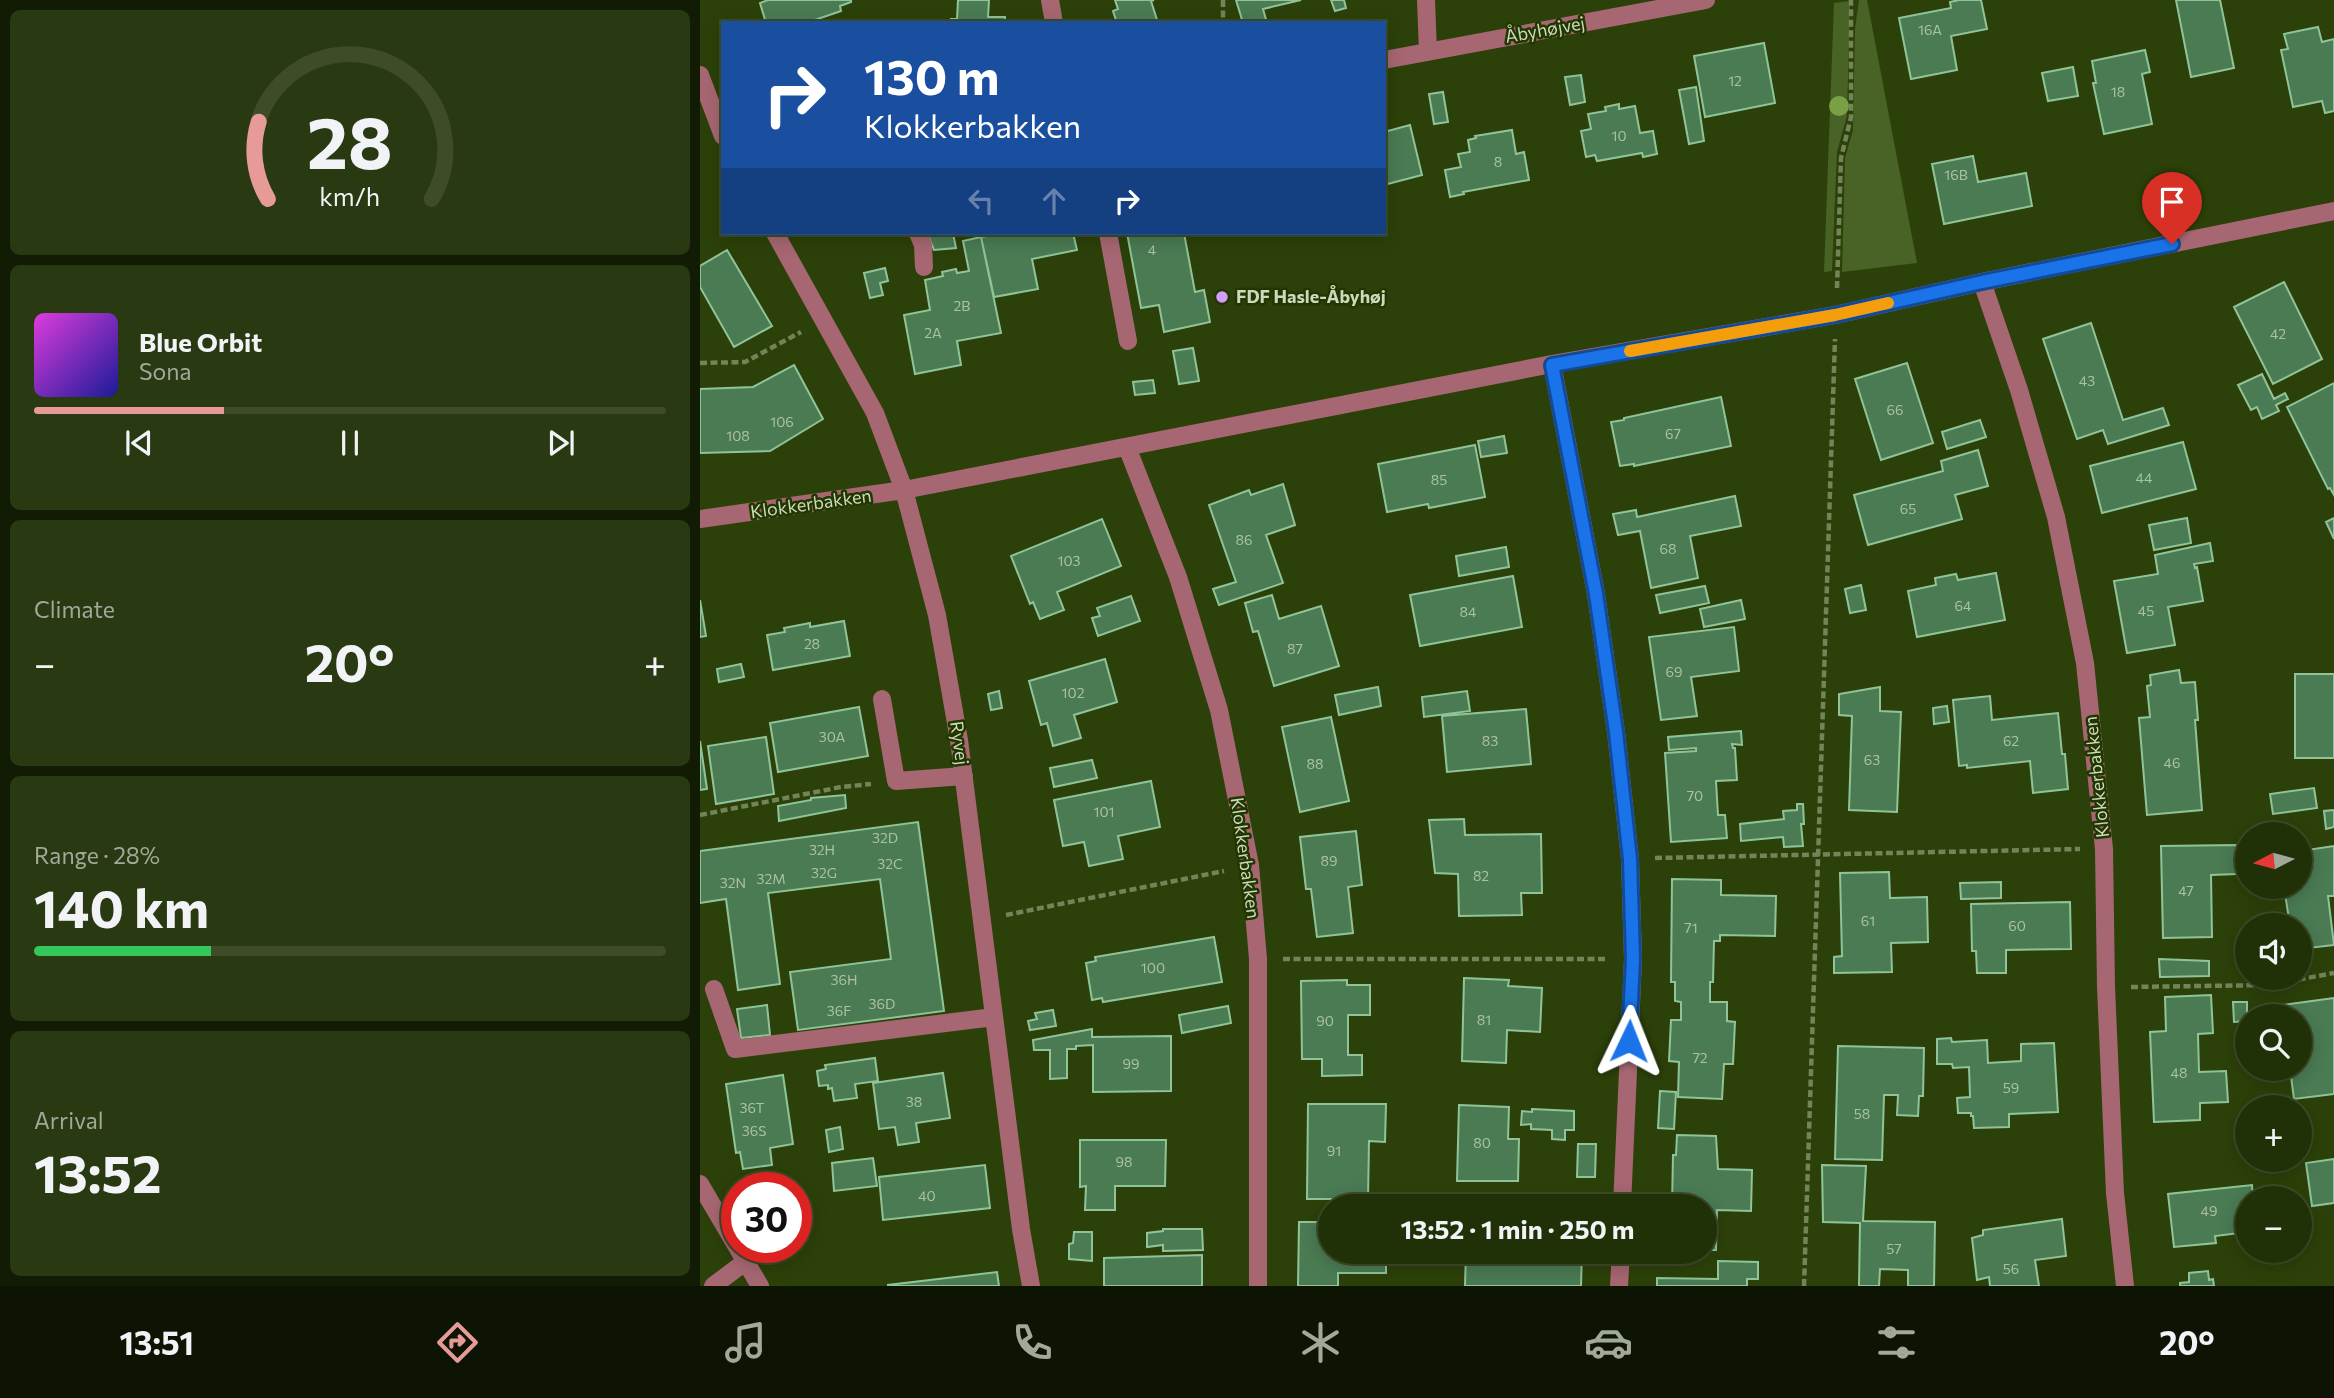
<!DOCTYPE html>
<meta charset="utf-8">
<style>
:root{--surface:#213107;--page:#293911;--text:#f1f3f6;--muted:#a2a99b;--line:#3e4c28;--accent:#e69b98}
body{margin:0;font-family:Commissioner,sans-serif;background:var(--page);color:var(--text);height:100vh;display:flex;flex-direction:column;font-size:26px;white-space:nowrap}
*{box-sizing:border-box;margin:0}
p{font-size:23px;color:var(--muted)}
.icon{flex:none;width:38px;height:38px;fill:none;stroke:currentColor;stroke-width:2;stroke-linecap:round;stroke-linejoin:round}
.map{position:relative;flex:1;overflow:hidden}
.sheet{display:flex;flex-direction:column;gap:10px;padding:10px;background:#121b04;width:700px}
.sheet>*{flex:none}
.hud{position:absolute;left:21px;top:21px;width:665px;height:214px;border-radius:0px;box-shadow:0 4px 18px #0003,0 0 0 2px var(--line);background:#1a4fa0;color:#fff;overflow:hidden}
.needle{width:46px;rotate:264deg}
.buttons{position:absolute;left:1535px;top:822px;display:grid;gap:14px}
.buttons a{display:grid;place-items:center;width:77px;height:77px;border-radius:50%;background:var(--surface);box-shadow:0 4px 18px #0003,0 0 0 2px var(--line);font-size:35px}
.speed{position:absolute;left:21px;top:1172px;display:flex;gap:14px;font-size:35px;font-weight:700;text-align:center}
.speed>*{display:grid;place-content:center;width:91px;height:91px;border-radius:50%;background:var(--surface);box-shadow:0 4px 18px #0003,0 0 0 2px var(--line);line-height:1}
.speed .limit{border:10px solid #d22;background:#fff;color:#111}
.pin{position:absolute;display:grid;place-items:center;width:60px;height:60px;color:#fff;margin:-72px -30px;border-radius:50% 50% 50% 0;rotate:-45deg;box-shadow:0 0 7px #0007}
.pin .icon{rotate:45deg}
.me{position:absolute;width:77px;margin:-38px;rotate:2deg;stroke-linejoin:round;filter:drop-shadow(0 0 5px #0008)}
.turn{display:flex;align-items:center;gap:24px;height:147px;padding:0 28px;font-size:32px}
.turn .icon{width:91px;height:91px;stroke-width:2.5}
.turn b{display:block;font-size:49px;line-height:60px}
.lanes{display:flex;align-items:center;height:66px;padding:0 28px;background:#0003;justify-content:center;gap:35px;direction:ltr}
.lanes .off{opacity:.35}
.big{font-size:52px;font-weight:700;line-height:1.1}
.sheet .card{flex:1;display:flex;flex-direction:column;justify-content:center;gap:10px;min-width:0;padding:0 24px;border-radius:10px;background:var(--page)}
.sheet .dial{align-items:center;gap:0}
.dial svg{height:182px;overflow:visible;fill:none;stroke:var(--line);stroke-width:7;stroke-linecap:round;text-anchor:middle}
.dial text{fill:var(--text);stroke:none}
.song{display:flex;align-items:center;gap:21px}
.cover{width:84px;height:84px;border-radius:10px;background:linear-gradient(135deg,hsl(300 70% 55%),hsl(240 70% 35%))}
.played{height:7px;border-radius:4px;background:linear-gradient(90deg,var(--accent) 30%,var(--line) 30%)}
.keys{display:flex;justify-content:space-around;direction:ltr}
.heat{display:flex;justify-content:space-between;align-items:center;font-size:38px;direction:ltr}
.charge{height:10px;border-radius:5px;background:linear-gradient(90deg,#34c759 28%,var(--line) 0)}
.trip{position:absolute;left:618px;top:1194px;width:399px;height:70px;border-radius:35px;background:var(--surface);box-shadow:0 4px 18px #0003,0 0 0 2px var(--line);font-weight:700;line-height:70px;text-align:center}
.dock{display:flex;height:112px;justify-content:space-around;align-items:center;background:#0d1403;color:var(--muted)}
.dock .icon{width:49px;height:49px}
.dock .current{color:var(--accent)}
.dock b{font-size:32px;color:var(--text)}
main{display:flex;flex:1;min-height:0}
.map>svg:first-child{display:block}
</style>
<main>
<section class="sheet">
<div class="card dial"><svg viewBox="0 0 100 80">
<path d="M14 69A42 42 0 1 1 86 69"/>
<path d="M14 69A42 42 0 0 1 10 35" stroke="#e69b98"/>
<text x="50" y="56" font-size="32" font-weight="700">28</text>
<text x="50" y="72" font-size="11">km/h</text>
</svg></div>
<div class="card">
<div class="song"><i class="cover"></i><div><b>Blue Orbit</b><p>Sona</p></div></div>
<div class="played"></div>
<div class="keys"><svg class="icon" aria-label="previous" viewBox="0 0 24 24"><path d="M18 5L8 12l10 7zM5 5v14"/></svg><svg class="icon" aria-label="pause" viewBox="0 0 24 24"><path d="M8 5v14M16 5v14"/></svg><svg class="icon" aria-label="next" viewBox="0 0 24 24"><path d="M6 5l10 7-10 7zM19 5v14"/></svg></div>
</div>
<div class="card"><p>Climate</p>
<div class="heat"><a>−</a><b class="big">20°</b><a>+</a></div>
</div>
<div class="card"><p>Range · 28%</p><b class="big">140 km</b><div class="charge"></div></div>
<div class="card"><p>Arrival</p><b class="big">13:52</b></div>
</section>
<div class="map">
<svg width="1634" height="1286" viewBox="0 0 1634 1286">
<rect width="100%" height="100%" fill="#2c4109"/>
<path fill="#496226" d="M1159,0H1167L1217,263L1142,272L1145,158L1153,130L1155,29Z
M1150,1L1147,116L1137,152L1132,271L1124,272L1134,3Z"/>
<path fill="#4a7b53" stroke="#90c498" stroke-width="2" d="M68,0H151V2L140,6L141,11L106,23H66L60,3Z
M258,0H289L288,17H305V23H251V19H257Z
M415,0H454L451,1L458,23H417L413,11L418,9Z
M536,0H601L563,9L567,23H543Z
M631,0H644L646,8L635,11Z
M1259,0H1281L1287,29L1251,36L1257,70L1211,79L1199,18L1251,8L1250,2Z
M1476,0H1520L1534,68L1491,77Z
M1618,27L1622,42L1634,39V111L1625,113L1622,101L1593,107L1581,50L1588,49L1584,34Z
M1064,43L1075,103L1005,117L994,56Z
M1445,50L1450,72L1442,74L1452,124L1404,134L1393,83H1396L1392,61Z
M1373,67L1378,96L1348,101L1342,73Z
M881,75L885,102L870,105L865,77Z
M996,87L1004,141L989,144L979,90Z
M743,92L748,122L734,124L729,94Z
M919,104V109L935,106L940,133L953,131L957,154L943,157L942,153L897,161L895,155L886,157L881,131L891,129L888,114L906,111L905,107Z
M710,125L722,175L684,185V132Z
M812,130L816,154L824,152L829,180L763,192L764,194L750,197L745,170L761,167L758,154L770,152L768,140L776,138L775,136Z
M1273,156L1278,182L1326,173L1332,206L1244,224L1232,164Z
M227,233H253L256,248L234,250Z
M305,233H373L377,250L332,259L338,289L294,297L281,237Z
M427,233H484L495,292L504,290L510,322L464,332L459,305L441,308Z
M281,237L301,333L257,341L261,365L215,374L204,315L230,310L225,280L243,276L242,272L256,269L257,273L269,271L263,241Z
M27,250L72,326L34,347L0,287V266Z
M185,268L188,281L180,283L183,295L170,298L164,273Z
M1584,282L1622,359L1573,384L1534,307Z
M1391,323L1423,420L1463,408L1469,425L1408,444L1403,430L1377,439L1343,339Z
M493,348L499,381L479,384L473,351Z
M1207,363L1233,443L1181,460L1155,379Z
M94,365L123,419L70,451L0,453V389L53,387Z
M1562,374L1574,399L1585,393L1588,399L1576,405L1579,411L1562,419L1557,407L1551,410L1538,385Z
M453,380L455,393L435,395L433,382Z
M1634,383V495L1630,488L1628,489L1587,407Z
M1021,397L1031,446L934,466V464L920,466L911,422L924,420V418Z
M1280,420L1286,437L1247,449L1242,432Z
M804,436L807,453L781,457L778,441Z
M1483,442L1496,489L1402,513L1390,466Z
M775,445L785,497L729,508L728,504L687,512L678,464Z
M1278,450L1288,486L1255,495L1262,519L1168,545L1154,495L1243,471L1241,461Z
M583,484L595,525L566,535L583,583L519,605L513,589L536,582L509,505L549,490L551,495Z
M1035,496L1041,526L990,536L998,578L951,588L940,531L918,535L913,514L936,510L937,517Z
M1487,518L1491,543L1454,550L1449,525Z
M1634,518V539L1626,522Z
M402,519L421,566L357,592L364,610L340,619L333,602L330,604L311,556Z
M1510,543L1513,561L1494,564L1495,568L1497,567L1503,601L1468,607L1475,645L1427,653L1414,581L1458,574L1455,555Z
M806,547L809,567L759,576L756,556Z
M1296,573L1305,620L1217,637L1208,591L1236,585L1235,578L1256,574L1258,580Z
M813,576L822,627L720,646L710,595Z
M1161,585L1166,610L1150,613L1145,589Z
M1005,586L1009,603L960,613L956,595Z
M572,595L579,619L621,606L639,666L574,686L558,631L553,632L545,603Z
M431,596L440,621L398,636L392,618L400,616L397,608Z
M0,600L6,636L0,637Z
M1041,600L1045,619L1004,627L1000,609Z
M144,621L150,656L73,670L67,635L85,632L84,628L110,623V627Z
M1034,627L1039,671L991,677L997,716L961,720L949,637Z
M405,659L417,702L374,715L381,738L353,746L347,723L341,725L329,681Z
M41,664L44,677L19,682L17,669Z
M1479,670L1481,683L1495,682L1498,720H1495L1502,810L1447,815L1439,718L1450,717L1447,686L1451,685L1450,675Z
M1595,674H1634V758H1595Z
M678,687L681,706L639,715L635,695Z
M1180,687V711L1201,712L1197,812L1149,810L1152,716L1139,715V694Z
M299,691L302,708L291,710L288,694Z
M767,691L770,711L724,717L722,697Z
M1290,696L1292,720L1358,713L1362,754H1365L1368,789L1333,793L1330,761L1267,768V765L1259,766L1253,700Z
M1247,706L1249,722L1234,724L1233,708Z
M159,707L168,756L78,772L70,723Z
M826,709L831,764L747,772L742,716Z
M631,717L649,801L600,812L582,727Z
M1041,731L1042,745L1032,744L1033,748H1035L1037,780L1016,781L1018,815H1025L1027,838L971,842L965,753L996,751V748L969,750L968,737Z
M66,737L74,794L16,804L8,746Z
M0,741L7,789L0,790Z
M392,760L397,778L354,787L350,768Z
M451,781L460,827L418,836L423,859L389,866L384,842L363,846L354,800Z
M1614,788L1617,808L1573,814L1570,794Z
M145,795L146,808L79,821L78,806L111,800V798Z
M1097,804H1103L1104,824H1101L1103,846L1084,847L1083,837L1041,841L1040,824L1084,819L1083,811L1097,810Z
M1634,810V827L1626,829L1624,811Z
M764,819L765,835L841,834L842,893H821L822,915L759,916L758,874L735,873L729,820Z
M218,822L244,1011L98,1030L90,972L191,959L180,879L68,893L80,984L38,990L26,899L0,903V851Z
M656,831L662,885L648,887L653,933L617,937L611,889H606L600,837Z
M1537,845V874L1511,875L1512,937L1463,938L1461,846Z
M1634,846V896H1628L1634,945L1600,949V926H1590L1584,887H1600V851Z
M1189,872L1190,898L1227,897L1228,942L1191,943L1192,972L1134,973V957L1142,956L1140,873Z
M972,879L1021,880V895L1076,896L1075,936L1020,935V941H1014L1013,982H1010V1002H1027V1021L1035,1022L1033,1064H1024L1022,1099L978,1097L979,1062L969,1061L971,1020H981V1002L975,1001V982H971Z
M1301,882V898L1261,899L1260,883Z
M1370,902L1371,949L1306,950V973H1277L1276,951H1272L1271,904Z
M514,937L522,982L403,1002L402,998L392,1000L386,963L396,961L395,957Z
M1459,959L1509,961V976L1460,977Z
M764,978L809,980L808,986L842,988L840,1032L807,1030L806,1063L762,1061Z
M647,980V985H670V1015H648V1055H662V1075L622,1076V1059H602L601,981Z
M1511,995L1513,1033L1498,1034L1499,1072L1526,1071L1528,1102L1500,1103V1120L1454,1122L1450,1032L1466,1031L1465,997Z
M1634,998V1094L1594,1099L1590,1069H1600V1017H1584L1582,1005Z
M1533,1002H1547V1021L1534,1022Z
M67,1005L70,1035L41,1038L37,1009Z
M528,1006L531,1023L482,1033L479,1015Z
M353,1010L356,1026L330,1030L328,1021L337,1019L335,1013Z
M392,1029V1037L471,1036V1091L393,1092V1045L376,1046V1049H367V1078L350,1079V1050H334L333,1040Z
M1251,1038L1252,1042L1287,1040L1288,1063L1321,1061V1044L1354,1043L1358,1112L1309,1114V1127L1274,1128L1273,1116H1271V1113H1258L1257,1098L1270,1097L1269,1067L1253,1068L1252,1064H1237V1039Z
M1138,1046L1224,1048L1223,1096H1219L1218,1116L1197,1115L1198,1095H1184L1182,1160L1135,1159Z
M175,1058L178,1081L155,1084L157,1098L134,1101L132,1088L128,1089V1085L119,1086L117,1071L126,1069L125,1065Z
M243,1073L250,1118L216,1123L219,1142L198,1145L195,1127L179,1129L173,1083Z
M83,1075L93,1144L70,1148L72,1165L43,1169L40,1152L36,1153L26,1084Z
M960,1091L976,1092L974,1129L958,1128Z
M608,1104H686L685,1142L669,1141L668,1199H607Z
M759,1105L809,1107L808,1139H819L818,1181H757Z
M832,1109L874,1111V1130H865V1140L852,1139V1130L831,1129V1124L821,1125L822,1111L832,1112Z
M140,1127L143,1149L129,1152L126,1130Z
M977,1135L1016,1136L1018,1169L1052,1170L1051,1211L1017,1210L1016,1250H1004V1206H972L973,1155H976Z
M380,1140H466L465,1186H415V1210H385L386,1186L380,1187Z
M878,1144H896L895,1177H877Z
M173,1158L177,1186L134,1191L132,1163Z
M1634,1159V1203L1612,1206L1606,1163Z
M285,1165L290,1208L183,1220L179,1177Z
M1122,1165L1166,1166L1163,1221L1235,1222L1234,1286H1208V1270L1180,1269L1179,1286H1159L1160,1223L1123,1222Z
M1552,1185L1553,1199H1547V1232L1515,1236L1516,1243L1474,1247L1468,1194Z
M1362,1219L1366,1256L1335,1260L1339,1286H1290L1289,1277L1277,1280L1272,1238L1283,1235V1230Z
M599,1222H630V1251H686V1273H638V1286H598Z
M463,1229H502L503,1250L463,1251V1245L447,1247V1233L463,1231Z
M374,1232H392V1261L369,1259V1244L373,1243Z
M766,1251H882L881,1286H765Z
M502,1255V1286H404V1258Z
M1018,1261L1058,1262V1279H1047V1286H957V1278L1018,1279Z
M1508,1271L1509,1280L1513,1279L1514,1286H1480V1283L1489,1282V1273Z
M297,1272L299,1286H188V1285Z"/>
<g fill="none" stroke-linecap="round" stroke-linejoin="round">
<path stroke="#728458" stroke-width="4.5" stroke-dasharray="7 3.5" stroke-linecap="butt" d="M523,0V23
M1137,288L1141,158L1151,117V0
M0,363L45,362L101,332
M0,815L141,787L171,784
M955,858L1380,849
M306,915L524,871
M583,959H907
M1431,987L1569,985L1634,973
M1104,1286L1135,339"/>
<path stroke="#a76772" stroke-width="18" d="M350,0L354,23
M726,0L728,52
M684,60L1006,0
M0,75L23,136
M75,233L175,413L204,490L237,615L259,740L321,1229L331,1286
M218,233L223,245L224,267
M408,233L428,341
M1282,282L1319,390L1356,517L1385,663L1404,849L1406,987L1415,1193L1425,1286
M852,364L896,594L916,732L930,859L933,959L922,1206
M427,447L478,577L519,710L550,865L558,959V1286
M0,519L204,490L852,364L1135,315L1282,282L1634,211
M182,699L196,781L264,776
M14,989L35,1049L294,1017
M0,1184L60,1286
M13,1286L45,1262
M919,1286L921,1251"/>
</g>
<circle fill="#7aa046" cx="1139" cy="106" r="10"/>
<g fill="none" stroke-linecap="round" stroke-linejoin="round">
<defs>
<path id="route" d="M929,1041L933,959L930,859L916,732L896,594L852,365L1135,315L1282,282L1472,244"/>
</defs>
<use href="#route" stroke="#114b97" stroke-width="18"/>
<use href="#route" stroke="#1a73e8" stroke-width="12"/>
<path stroke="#f59e0b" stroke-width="12" d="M930,351L1135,315L1188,303"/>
</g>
<circle fill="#d29dfd" stroke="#223600" stroke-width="2.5" cx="522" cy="297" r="7"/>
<g text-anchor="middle" stroke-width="5" stroke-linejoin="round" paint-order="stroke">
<g font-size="14" fill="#abc2a2">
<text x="1230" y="35">16A</text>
<text x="1035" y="86">12</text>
<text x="1418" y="97">18</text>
<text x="919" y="141">10</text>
<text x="798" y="167">8</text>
<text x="1256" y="180">16B</text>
<text x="452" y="255">4</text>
<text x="262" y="311">2B</text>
<text x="233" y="338">2A</text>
<text x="1578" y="339">42</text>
<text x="1387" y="386">43</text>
<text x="1195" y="415">66</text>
<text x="82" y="427">106</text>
<text x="973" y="439">67</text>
<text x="38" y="441">108</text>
<text x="1444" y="483">44</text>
<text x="739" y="485">85</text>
<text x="1208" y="514">65</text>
<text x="544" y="545">86</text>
<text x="968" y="554">68</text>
<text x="369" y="566">103</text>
<text x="1263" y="611">64</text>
<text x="1446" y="616">45</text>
<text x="768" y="617">84</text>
<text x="112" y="649">28</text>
<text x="595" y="654">87</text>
<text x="974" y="677">69</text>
<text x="373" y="698">102</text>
<text x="132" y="742">30A</text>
<text x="790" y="746">83</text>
<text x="1311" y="746">62</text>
<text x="1172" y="765">63</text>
<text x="1472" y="768">46</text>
<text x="615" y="769">88</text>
<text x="995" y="801">70</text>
<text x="404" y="817">101</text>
<text x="185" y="843">32D</text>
<text x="122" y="855">32H</text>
<text x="629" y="866">89</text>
<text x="190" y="869">32C</text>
<text x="124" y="878">32G</text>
<text x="781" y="881">82</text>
<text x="71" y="884">32M</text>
<text x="33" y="888">32N</text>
<text x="1486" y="896">47</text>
<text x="1168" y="926">61</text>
<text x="1317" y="931">60</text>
<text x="991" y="933">71</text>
<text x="453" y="973">100</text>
<text x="144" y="985">36H</text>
<text x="182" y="1009">36D</text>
<text x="139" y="1016">36F</text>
<text x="784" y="1025">81</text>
<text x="625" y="1026">90</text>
<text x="1000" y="1063">72</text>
<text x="431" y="1069">99</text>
<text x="1479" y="1078">48</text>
<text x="1311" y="1093">59</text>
<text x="214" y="1107">38</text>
<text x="52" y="1113">36T</text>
<text x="1162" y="1119">58</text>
<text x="54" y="1136">36S</text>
<text x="782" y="1148">80</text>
<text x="634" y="1156">91</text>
<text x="424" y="1167">98</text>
<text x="227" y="1201">40</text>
<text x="1509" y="1216">49</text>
<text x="1194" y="1254">57</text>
<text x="1311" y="1274">56</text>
</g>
<g font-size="18" fill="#cbd9bd" stroke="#223600">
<text transform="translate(845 30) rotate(-10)" y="6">Åbyhøjvej</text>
<text transform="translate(111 504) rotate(-8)" y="6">Klokkerbakken</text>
<text transform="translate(259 743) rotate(82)" y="6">Ryvej</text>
<text transform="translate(1397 777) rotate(-96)" y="6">Klokkerbakken</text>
<text transform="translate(545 858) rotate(82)" y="6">Klokkerbakken</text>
</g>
<g font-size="18" font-weight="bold" fill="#cbd9bd" stroke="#223600" text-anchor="start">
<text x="536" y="303">FDF Hasle-Åbyhøj</text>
</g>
</g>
</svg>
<div class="buttons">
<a><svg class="needle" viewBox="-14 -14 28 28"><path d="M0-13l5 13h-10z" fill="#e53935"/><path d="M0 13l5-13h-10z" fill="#a2a99b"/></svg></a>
<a><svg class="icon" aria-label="sound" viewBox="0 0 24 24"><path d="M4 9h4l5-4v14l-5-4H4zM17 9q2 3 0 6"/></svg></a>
<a><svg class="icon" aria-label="search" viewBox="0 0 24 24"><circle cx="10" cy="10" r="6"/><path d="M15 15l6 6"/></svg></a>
<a>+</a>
<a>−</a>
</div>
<div class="speed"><div class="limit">30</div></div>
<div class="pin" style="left:1472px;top:244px;background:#d93025"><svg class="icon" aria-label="arrive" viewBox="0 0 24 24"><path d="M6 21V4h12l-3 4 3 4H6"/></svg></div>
<svg class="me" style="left:929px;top:1041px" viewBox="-20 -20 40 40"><path d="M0-17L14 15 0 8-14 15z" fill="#1a73e8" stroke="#fff" stroke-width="4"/></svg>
<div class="trip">13:52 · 1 min · 250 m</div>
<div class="hud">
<div class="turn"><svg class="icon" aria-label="right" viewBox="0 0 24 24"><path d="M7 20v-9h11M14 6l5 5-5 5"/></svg><div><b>130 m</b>Klokkerbakken</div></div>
<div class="lanes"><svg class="icon off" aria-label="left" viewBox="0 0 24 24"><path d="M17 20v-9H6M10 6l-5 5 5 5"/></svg><svg class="icon off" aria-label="ahead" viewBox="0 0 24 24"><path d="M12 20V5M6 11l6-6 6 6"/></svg><svg class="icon" aria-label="right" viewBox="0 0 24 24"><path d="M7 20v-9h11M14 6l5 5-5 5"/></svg></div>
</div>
</div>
</main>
<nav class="dock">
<b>13:51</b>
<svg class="icon current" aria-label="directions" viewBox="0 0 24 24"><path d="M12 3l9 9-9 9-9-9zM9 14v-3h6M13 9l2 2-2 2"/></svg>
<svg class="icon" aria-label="music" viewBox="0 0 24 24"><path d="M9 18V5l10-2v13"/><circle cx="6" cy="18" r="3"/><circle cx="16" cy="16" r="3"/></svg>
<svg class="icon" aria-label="phone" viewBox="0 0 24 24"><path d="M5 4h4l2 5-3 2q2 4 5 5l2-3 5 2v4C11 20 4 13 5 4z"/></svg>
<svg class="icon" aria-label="climate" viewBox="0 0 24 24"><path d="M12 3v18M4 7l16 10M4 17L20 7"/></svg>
<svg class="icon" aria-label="car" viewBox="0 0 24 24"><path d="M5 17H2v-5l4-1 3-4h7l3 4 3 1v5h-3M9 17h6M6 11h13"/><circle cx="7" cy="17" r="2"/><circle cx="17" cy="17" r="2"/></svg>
<svg class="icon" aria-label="filters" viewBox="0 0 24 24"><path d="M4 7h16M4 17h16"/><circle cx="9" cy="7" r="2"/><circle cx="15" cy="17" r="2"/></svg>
<b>20°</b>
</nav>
